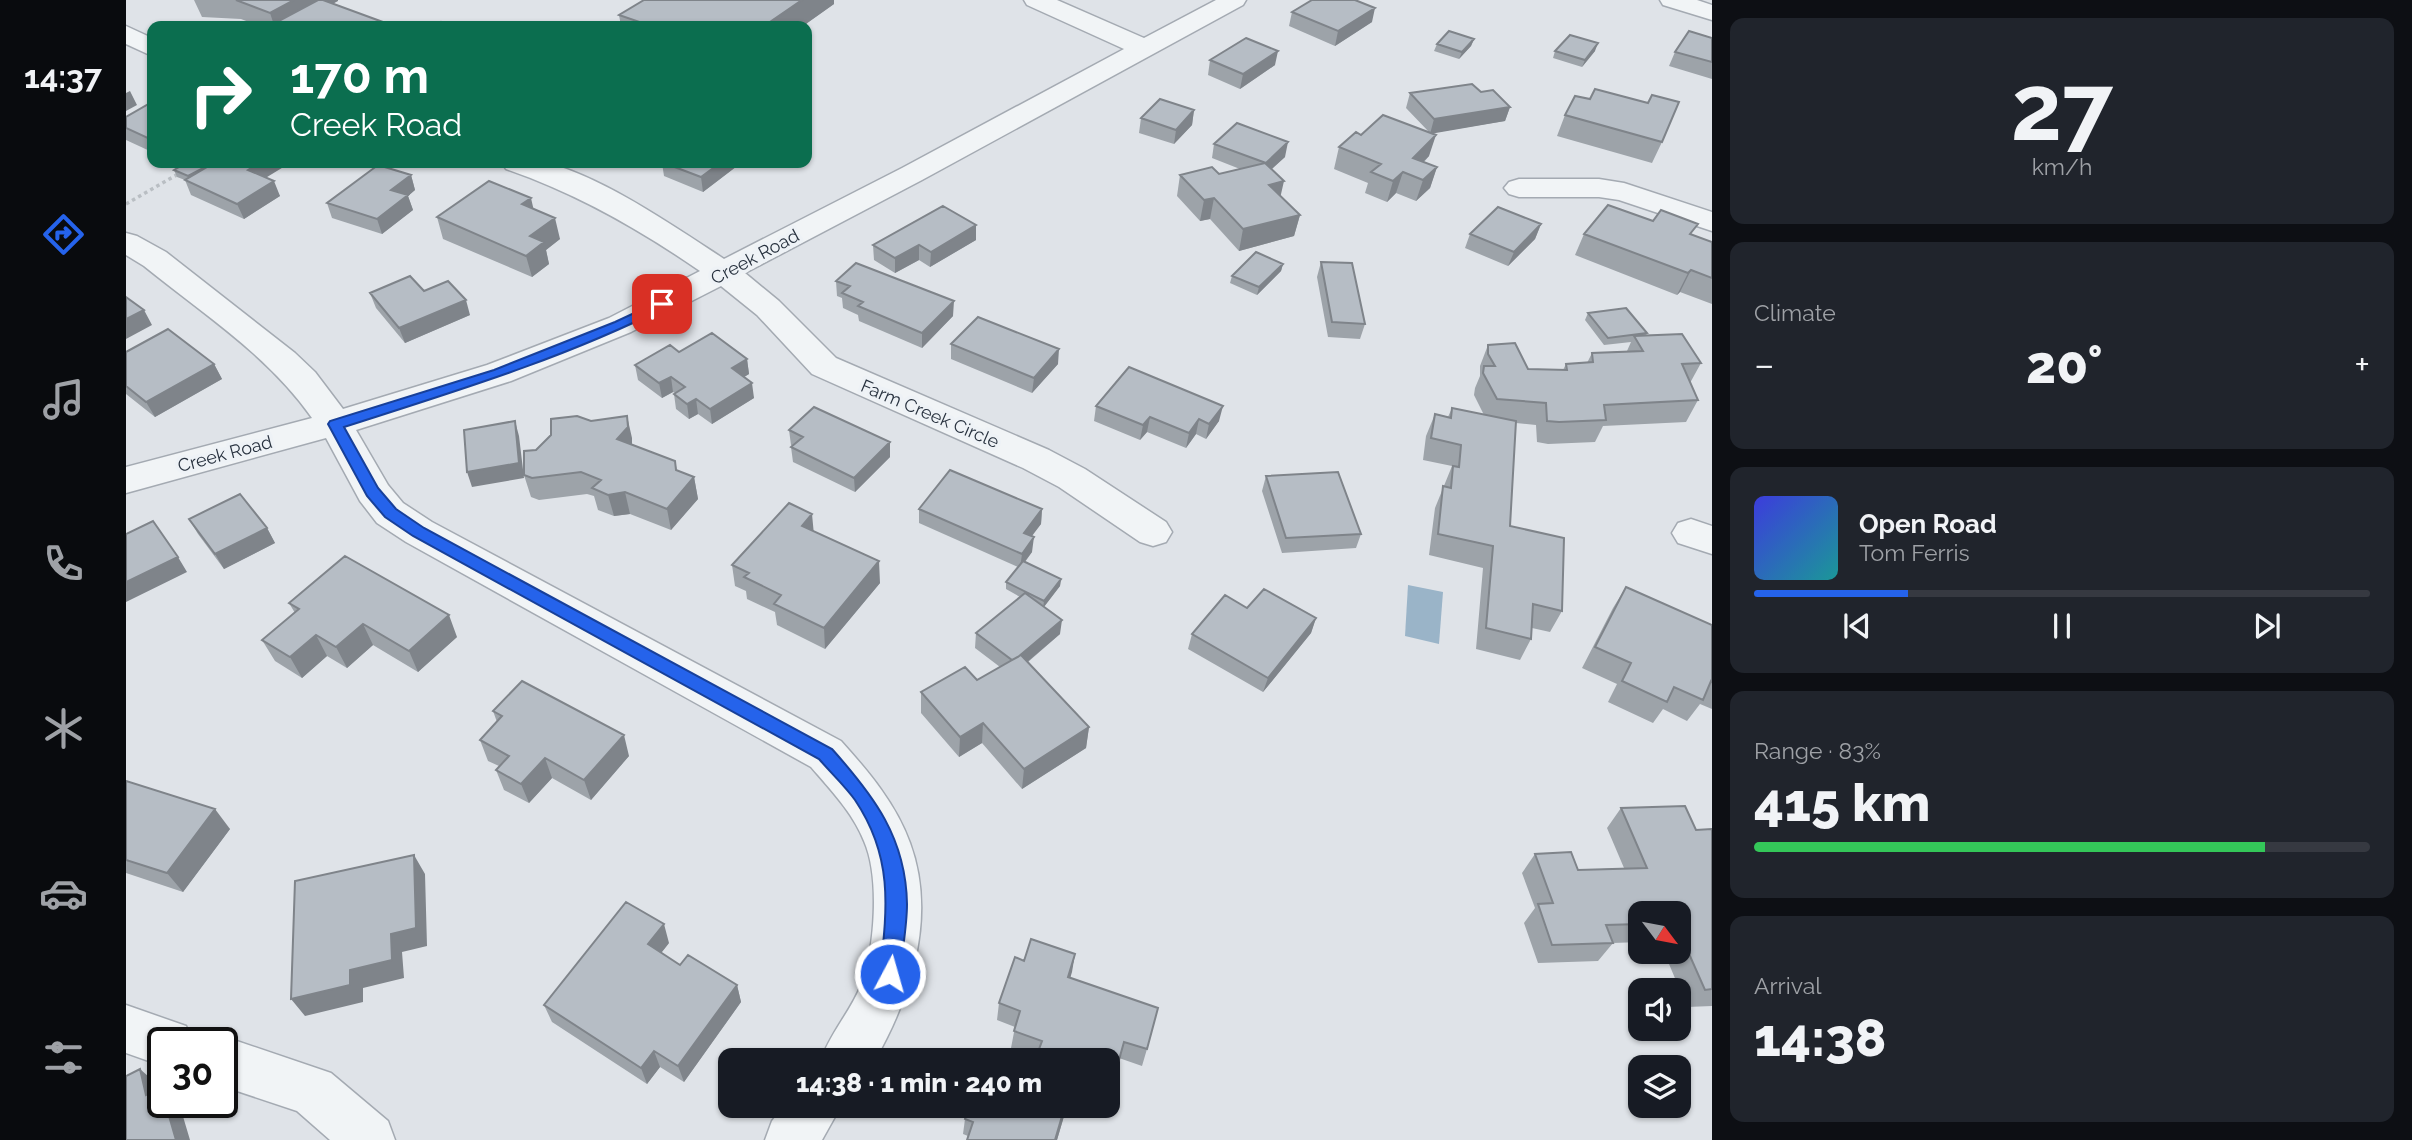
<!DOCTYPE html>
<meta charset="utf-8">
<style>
:root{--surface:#171b24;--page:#20242c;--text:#f1f3f6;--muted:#9ea1a6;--line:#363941;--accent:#2563eb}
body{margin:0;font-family:Raleway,sans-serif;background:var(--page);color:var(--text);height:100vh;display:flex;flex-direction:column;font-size:26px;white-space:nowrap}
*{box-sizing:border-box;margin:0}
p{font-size:23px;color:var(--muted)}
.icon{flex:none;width:38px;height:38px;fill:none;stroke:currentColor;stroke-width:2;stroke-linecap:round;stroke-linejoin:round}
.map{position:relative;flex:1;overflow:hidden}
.side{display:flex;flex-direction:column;gap:18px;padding:18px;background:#0d0f14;width:700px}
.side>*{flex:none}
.top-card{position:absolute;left:21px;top:21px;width:665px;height:147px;border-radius:14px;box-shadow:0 2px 5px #0004;background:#0b6e4f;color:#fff;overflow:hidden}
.needle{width:46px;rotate:122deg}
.buttons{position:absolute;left:1502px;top:901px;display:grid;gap:14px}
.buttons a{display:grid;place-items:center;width:63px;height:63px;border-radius:14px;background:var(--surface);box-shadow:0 2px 5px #0004;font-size:35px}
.speed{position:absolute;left:21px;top:1027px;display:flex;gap:14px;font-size:35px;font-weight:700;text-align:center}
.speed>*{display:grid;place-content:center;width:91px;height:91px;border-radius:50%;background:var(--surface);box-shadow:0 2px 5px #0004;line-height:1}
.speed .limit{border:4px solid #111;border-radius:10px;background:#fff;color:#111}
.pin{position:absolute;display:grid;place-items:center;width:60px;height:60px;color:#fff;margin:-30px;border-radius:14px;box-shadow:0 4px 10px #0006}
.me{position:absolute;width:77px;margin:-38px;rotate:6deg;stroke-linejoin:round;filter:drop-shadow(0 0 5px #0008)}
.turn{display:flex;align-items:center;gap:24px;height:147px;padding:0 28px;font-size:32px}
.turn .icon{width:91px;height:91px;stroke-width:2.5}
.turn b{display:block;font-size:49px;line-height:60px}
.big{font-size:52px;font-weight:800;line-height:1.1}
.side .card{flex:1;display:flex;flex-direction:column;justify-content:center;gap:10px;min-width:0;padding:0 24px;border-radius:14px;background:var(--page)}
.side .dial{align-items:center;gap:0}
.dial b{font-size:91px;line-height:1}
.song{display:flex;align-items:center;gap:21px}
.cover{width:84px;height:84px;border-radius:10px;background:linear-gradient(135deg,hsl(240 70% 55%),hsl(180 70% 35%))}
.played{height:7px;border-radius:4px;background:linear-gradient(90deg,var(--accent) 25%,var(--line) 25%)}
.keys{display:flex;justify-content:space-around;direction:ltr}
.heat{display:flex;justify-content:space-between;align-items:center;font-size:38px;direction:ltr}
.charge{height:10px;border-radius:5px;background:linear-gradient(90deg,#34c759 83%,var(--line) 0)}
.trip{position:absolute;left:592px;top:1048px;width:402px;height:70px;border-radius:14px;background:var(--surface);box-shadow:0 2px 5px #0004;font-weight:800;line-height:70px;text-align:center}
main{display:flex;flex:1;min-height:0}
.tabs{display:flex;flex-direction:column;width:126px;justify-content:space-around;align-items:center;background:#090b0e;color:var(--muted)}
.tabs .icon{width:49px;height:49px}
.tabs .selected{color:var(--accent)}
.tabs b{font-size:32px;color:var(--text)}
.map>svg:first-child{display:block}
</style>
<main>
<nav class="tabs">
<b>14:37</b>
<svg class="icon selected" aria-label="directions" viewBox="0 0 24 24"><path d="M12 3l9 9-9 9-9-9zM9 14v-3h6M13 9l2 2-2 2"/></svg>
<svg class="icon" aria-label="music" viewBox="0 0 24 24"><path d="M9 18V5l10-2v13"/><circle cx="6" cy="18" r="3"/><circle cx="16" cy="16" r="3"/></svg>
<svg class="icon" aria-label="phone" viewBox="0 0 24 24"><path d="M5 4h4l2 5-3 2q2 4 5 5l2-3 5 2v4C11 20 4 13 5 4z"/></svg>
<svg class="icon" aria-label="climate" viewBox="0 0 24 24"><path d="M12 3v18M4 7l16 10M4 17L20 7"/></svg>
<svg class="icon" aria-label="car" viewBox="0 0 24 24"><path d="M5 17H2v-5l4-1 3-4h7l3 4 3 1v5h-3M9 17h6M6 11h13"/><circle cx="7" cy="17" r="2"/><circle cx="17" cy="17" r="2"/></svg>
<svg class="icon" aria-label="filters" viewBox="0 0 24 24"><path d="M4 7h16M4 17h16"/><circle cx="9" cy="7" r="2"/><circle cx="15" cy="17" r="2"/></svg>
</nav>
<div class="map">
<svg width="1586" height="1140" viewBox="0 0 1586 1140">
<rect width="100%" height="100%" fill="#dfe3e8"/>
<path fill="#9ab4c8" d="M1282,585L1317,592L1313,644L1279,636Z"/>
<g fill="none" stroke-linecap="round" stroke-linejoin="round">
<defs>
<path id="minor" d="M898,0H931L1018,38L1090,0H1120L1117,5L796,180L619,273L653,301L710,358L923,450L959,469L1040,522L1046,532L1040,542L1027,546L1014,542L933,487L897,468L686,374L631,315L595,286L505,332L385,381L230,430L262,485L277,503L306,522L715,741C743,772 770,804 784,843C811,916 785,997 749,1060H695C704,1033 725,1011 735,985C749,948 754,877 738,841C727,813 704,789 685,767L280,542L251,523L234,501L200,438L0,493V467L186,418C143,356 76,313 18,266L0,255V233L11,236L40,252L169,353L189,372L217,409L361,365L483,318L574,271C513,229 450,193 380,169L376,163C390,163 406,160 420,163C474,175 551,228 598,259L776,168L998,49L901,5Z
M1534,0H1571L1586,5V20L1537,5Z
M0,26L26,38V56L0,44Z
M1393,179H1473L1498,183L1586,212V231L1493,200L1473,197H1393L1383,194L1378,188L1383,182Z
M1565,519L1586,526V554L1552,543L1546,533L1552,523Z
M0,1005L60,1026L67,1043H37V1066L0,1053Z
M96,1036L205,1073L262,1121L269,1140H204L171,1111L96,1086V1043H79Z
M658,1106H715L696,1140H639L646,1121Z"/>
</defs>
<use href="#minor" stroke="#a4aab2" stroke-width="3"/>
<path stroke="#b9bec3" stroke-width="3.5" stroke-dasharray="3.5 3.5" stroke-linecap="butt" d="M309,26L316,22
M0,204L54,173"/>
<use href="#minor" fill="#f1f4f6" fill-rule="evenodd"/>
</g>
<path fill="#9da3a9" d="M68,0H212L207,4L265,26H133L115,19L76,17Z
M708,4L677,26H495L493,15Z
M1166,12L1246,22L1209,46L1163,26Z
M1586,38V79L1543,66L1549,52Z
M1348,39L1345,46L1333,59L1308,51L1311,44Z
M1429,51H1469L1456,67L1427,58Z
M1084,60L1149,65L1114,89L1082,75Z
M1355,92L1384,107L1379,121L1305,133L1303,156L1298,162L1311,167L1304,188L1290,201L1270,193L1261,202L1239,193L1242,183L1208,169L1213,147L1235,135L1303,132L1280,108L1284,93Z
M26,102V152L0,140V117Z
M1068,110L1066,125L1048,144L1013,133L1015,118Z
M1439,115L1536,142L1526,163L1431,136Z
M1088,144L1159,157L1145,169L1154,195L1174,215L1168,236L1113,251L1084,219L1074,221L1051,196L1054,175L1093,174L1114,169L1086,158Z
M164,163L139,177L154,196L118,219L65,195L59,180L51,177L48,170Z
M536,163H615L577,192L538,176Z
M285,175L289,190L282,196L287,210L256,234L206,218L201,203Z
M407,209L434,239L420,250L423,264L406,277L317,239L311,217Z
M1415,224L1409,239L1382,266L1339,248L1344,234Z
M850,225V240L804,267L793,260L769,273L748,260L747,245Z
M1458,234L1566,235L1586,242V304L1554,292L1551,295L1449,255Z
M1195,262L1239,324L1234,339L1202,337L1191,277Z
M1157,264L1155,271L1131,295L1104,283L1106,276Z
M710,281L827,316L796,348L733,321L732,315L717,308L716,298L711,296Z
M298,291L344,315L279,343L250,308L244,293Z
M1462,313L1521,333L1520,336L1575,363L1564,383L1572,400L1560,422L1477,426L1469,442L1422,444L1411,442L1410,425L1390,423L1384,526L1436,611L1424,632L1406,628L1405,639L1394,660L1350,649L1357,568L1303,555L1309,508L1326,466L1297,460L1300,436L1309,414L1322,417L1326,408L1358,415L1348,395L1349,388L1354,376V366L1362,345L1402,369L1437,370L1440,364L1461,363L1466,353L1501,351L1505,342L1478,345L1459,320Z
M825,344L932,364L906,393L825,359Z
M0,352L88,364L96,379L29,417L0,394Z
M553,352L621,359L623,374L618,377L628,398L586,424L572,414L563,419L550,409L548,394L549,393L547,392L536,398L512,380L509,365Z
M970,406L1093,421L1080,439L1070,434L1060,448L1021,432L1014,440L968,421Z
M663,430L764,442V457L729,492L667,462L665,447L667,446L665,445Z
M506,438V445L549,461L551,470L568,477L572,499L545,530L504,514L488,516L472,510L468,496L461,494L413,500L405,497L398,475L410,450Z
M1140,476L1235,534L1230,548L1156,553L1136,491Z
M793,509H916L915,524L905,536L906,552L899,562L935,579L934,586L918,607L934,634L902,662L963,727L960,748L896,789L856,743L833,757L795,713V692L851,680L874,667L849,648L850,633L894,597L880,589V582L892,567L793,523Z
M63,519L141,528L149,543L98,569L72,534Z
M688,531L754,583L699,649L651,625L649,612L621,599L620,591L609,586L606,565Z
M1500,587L1586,625V709L1574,704L1561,721L1537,709L1527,723L1482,702L1491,684L1456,668L1487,608Z
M163,603L331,637L292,672L247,645L221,668L201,656L176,678L149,661L136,640L169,613Z
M1121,608L1190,618L1185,633L1137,692L1062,649L1066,634Z
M367,711L503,756L465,800L426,778L403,803L378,790L370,770L373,766L362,761L354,740L371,722Z
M0,781L104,829L57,892L0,873Z
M1495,808L1570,830L1586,829V1006L1561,1007L1538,952H1552V914H1514V942L1487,943L1472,961L1412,963L1398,923L1409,908L1396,873L1409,854L1452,870L1498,868L1481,828Z
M543,943L535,953L554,965L611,985L615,1002L558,1082L534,1067L521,1084L426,1022L418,1005Z
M949,954L944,978L1021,1049L1016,1066L993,1058L911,1057L885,1048L889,1027L871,1020L873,1003L898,961Z
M843,1106H941L931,1140H841L842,1136L837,1134L839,1119Z
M947,1106H980L977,1117Z"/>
<path fill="#7f848a" d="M168,0H212V1L164,26L148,25L144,13Z
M676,0H708V4L677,26H638Z
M1249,8L1246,22L1209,46L1212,31Z
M1348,39L1345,46L1333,59L1336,52Z
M1472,43L1469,51L1456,67L1459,60Z
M1152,51L1149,65L1114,89L1117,74Z
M4,91L11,105L0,111V93Z
M1384,107L1379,121L1304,134L1308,119Z
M1068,110L1066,125L1048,144L1050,130Z
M1310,135L1303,156L1284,175L1287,158Z
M1162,142L1159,157L1136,178L1140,163Z
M133,163H164L128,185L122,170Z
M594,163H615L577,192L575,177Z
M1311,167L1304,188L1290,201L1297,180Z
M1277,172L1270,193L1261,202L1267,181Z
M285,175L289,190L282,196L287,210L256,234L251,219L265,190Z
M148,181L154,196L118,219L111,204Z
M1158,181L1153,203L1143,185Z
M405,198L410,220L396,204Z
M1088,198L1084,219L1074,221L1078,200Z
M1174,215L1168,236L1113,251L1117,229Z
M429,218L434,239L420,250L423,264L406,277L400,256L404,236Z
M1415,224L1409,239L1382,266L1388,252Z
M850,225V240L804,267L805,252Z
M793,245V260L769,273V258Z
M1157,264L1155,271L1131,295L1133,287Z
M1565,270L1554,292L1551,295L1562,273Z
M340,300L344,315L279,343L273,328Z
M828,301L827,316L796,348V333Z
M18,310L26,325L0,339V319Z
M933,349L932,364L906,393L908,378Z
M621,359L623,374L608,383L606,368Z
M88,364L96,379L29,417L20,402Z
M545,377L547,392L536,398L533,383Z
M626,383L628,398L586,424L584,409Z
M570,399L572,414L563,419L561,404Z
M1097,406L1093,421L1080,439L1083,424Z
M501,416L506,438V449L491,439Z
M1024,417L1021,432L1014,440L1017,425Z
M1073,419L1070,434L1060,448L1063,433Z
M389,421L393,436L398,478L346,487L341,472Z
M764,442V457L729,492L728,478Z
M568,477L572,499L545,530L541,509Z
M499,492L504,514L488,516L482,495Z
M916,509L915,524L897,548L898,533Z
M686,514L688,535L676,526Z
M141,528L149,543L98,569L89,554Z
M908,537L906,552L894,568L896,554Z
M52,557L61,572L0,602V582Z
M753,561L754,583L699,649L698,628Z
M935,579L934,586L917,608L918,601Z
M323,615L331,637L292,672L283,651Z
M1190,618L1185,633L1137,692L1142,678Z
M936,620L934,634L886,675L887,661Z
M237,624L247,645L221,668L210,647Z
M190,635L201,656L176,678L164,657Z
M857,723L856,743L833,757L834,737Z
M963,727L960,748L896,789L898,769Z
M498,735L503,756L465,800L458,780Z
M419,758L426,778L403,803L395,784Z
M89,809L104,829L57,892L41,873Z
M288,855L299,874L301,946L276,952L278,978L237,988V1002L179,1016L165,999L224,970L265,934Z
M538,924L543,943L528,962L522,944Z
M949,954L946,972L939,995L942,977Z
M611,985L615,1002L558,1082L552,1066Z
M528,1051L534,1067L521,1084L515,1068Z
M14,1069L32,1085L39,1111L20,1095Z
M39,1102L53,1103L64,1140H50Z
M939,1106H941L931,1140H929Z"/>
<path fill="#b6bdc5" stroke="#7f848a" stroke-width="2" d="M110,0H168L144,13Z
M192,0H197L265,25L263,26H152L147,24Z
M518,0H676L638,26H525L493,15Z
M1186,0H1229L1249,8L1212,31L1166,12Z
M1323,31L1348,39L1336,52L1311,44Z
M1563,31L1586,38V62L1549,52Z
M1444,35L1472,43L1459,60L1429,51Z
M1120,38L1152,51L1117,74L1084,60Z
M1346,84L1355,92L1367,90L1384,107L1308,119L1284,93Z
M1469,89L1522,103L1526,95L1553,102L1536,142L1439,115L1449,96L1464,99Z
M1034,99L1068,110L1050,130L1015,118Z
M26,102V140L0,128V117Z
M1257,115L1310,135L1287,158L1311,167L1297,180L1277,172L1267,181L1245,172L1255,164L1213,147L1230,132L1235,135Z
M1111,123L1162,142L1140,163L1088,144Z
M60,163H87L62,176L48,170Z
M88,163H133L122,170L148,181L111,204L59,180Z
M538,163H594L575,177Z
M1139,163L1158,181L1143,185L1174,215L1117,229L1088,198L1078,200L1054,175L1086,167L1093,174Z
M252,165L285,175L265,190L282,195L251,219L201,203Z
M363,181L405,198L396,204L429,218L404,236L418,242L400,256L311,217Z
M1482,205L1527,221L1535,210L1572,224L1564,234L1586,242V278L1565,270L1562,273L1458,234Z
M817,206L850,225L805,252L793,245L769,258L747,245Z
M1372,207L1415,224L1388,252L1344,234Z
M1130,252L1157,264L1133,287L1106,276Z
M1195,262L1226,263L1239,324L1206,322Z
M730,263L828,301L796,333L732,306L737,302L716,293L724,286L710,281Z
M284,276L298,291L322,281L340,300L273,328L244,293Z
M0,297L18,310L0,319Z
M1500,308L1521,333L1482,338L1462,313Z
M852,317L933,349L908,378L825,344Z
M42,329L88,364L20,402L0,386V352Z
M586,333L621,359L606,368L626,383L584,409L570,399L561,404L548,394L559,387L545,377L533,383L509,365L544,345L553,352Z
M1556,334L1575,363L1556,364L1572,400L1478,405L1480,420L1433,422L1421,421L1420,403L1371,399L1357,373L1358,366H1369L1362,354V345L1389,343L1402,369L1441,370L1440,364L1467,362L1466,353L1517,351L1508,336Z
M1003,367L1097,406L1083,424L1073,419L1063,433L1024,417L1017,425L970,406Z
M688,407L764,442L728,478L665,447L677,437L663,430Z
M1326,408L1390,421L1384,526L1438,538L1436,611L1407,604L1405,639L1360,628L1367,546L1312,534L1317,486L1325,488L1327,466L1333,467L1335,445L1305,438L1309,414L1325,418Z
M451,416L465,421L501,416L502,427L491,439L549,461L550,470L568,477L541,509L499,492L482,495L466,488L475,480L455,472L406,478L398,475V451L410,450L425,435V419Z
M389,421L393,463L341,472L338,430Z
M824,470L916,509L898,533L908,537L896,554L793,509Z
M1212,472L1235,534L1160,538L1140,476Z
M114,494L141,528L89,554L63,519Z
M663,503L686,514L676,526L753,561L698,628L648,604L655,595L618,577L623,573L606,565Z
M27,521L52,557L0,582V534Z
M219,556L323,615L283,651L237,624L210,647L190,635L164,657L136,640L173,609L163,603Z
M897,561L935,579L918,601L880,582Z
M1500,587L1586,625V682L1585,681L1577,700L1548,687L1541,702L1496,681L1505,663L1469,647Z
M1138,589L1190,618L1142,678L1066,634L1099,595L1121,608Z
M899,593L936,620L892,657L886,660L850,633Z
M895,655L963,727L898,769L857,723L834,737L795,692L839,667L851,680Z
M396,681L498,735L458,780L419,758L395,784L370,770L383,756L354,740L376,716L367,711Z
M0,781L89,809L41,873L0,860Z
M1559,806L1570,830L1586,829V989L1579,990L1552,929V914H1514V924L1480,925L1487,943L1426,945L1412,904L1427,903L1409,854L1445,852L1452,870L1521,868L1495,808Z
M288,855L290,928L265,934L266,960L224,970V985L165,999L169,881Z
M500,902L538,924L522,944L554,965L562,955L611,985L552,1066L528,1051L515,1068L418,1005Z
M905,939L949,954L942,977L1032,1008L1021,1049L998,1042L982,1099V1060H909L916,1041L888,1031L894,1011L873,1003L889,957L898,961Z
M14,1069L20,1095L35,1087L37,1094V1102H39L50,1140H0V1076Z
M843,1106H939L929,1140H841L847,1122L839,1119Z"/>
<path fill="#2563eb" stroke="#184099" stroke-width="2" d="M536,300L540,302V307C437,359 327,392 218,427L252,488L270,509L298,528L706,749C748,796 780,838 781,904C781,927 776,951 774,974L771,981L764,983L757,981L754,974C761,909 768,858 729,800C719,786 705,773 693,759L287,536L259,517L241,496L202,424L204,421L368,370L489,322Z"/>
<g text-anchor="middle" stroke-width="7" stroke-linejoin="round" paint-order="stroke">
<g font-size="18" fill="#28323f" stroke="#eef2f6">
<text transform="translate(629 257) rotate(-28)" y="6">Creek Road</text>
<text transform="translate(804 414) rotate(23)" y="6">Farm Creek Circle</text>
<text transform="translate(99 454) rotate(-15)" y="6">Creek Road</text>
</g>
</g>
</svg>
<div class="buttons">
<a><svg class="needle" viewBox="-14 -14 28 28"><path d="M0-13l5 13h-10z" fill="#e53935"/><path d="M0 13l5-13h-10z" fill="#9ea1a6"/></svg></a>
<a><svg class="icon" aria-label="sound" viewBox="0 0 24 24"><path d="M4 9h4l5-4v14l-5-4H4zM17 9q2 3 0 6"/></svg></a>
<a><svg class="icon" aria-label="layers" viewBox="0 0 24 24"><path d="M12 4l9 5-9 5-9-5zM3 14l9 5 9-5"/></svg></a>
</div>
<div class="speed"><div class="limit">30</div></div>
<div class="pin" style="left:536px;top:304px;background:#d93025"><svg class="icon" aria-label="arrive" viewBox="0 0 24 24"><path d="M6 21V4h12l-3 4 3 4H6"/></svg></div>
<svg class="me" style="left:764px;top:974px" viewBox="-20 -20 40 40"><circle r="17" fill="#2563eb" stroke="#fff" stroke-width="3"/><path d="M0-11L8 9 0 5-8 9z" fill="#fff"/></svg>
<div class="trip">14:38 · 1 min · 240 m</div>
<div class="top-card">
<div class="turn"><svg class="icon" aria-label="right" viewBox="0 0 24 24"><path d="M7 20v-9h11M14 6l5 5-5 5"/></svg><div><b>170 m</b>Creek Road</div></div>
</div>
</div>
<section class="side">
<div class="card dial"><b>27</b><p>km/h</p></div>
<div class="card"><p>Climate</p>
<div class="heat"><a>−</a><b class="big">20°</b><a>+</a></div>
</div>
<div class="card">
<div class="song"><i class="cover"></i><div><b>Open Road</b><p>Tom Ferris</p></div></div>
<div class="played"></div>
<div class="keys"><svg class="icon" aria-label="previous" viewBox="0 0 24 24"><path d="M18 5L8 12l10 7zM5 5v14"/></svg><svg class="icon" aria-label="pause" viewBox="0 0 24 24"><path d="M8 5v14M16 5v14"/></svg><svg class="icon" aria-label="next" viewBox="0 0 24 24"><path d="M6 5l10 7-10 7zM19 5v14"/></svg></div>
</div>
<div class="card"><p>Range · 83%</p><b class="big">415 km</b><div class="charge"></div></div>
<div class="card"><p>Arrival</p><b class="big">14:38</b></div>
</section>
</main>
